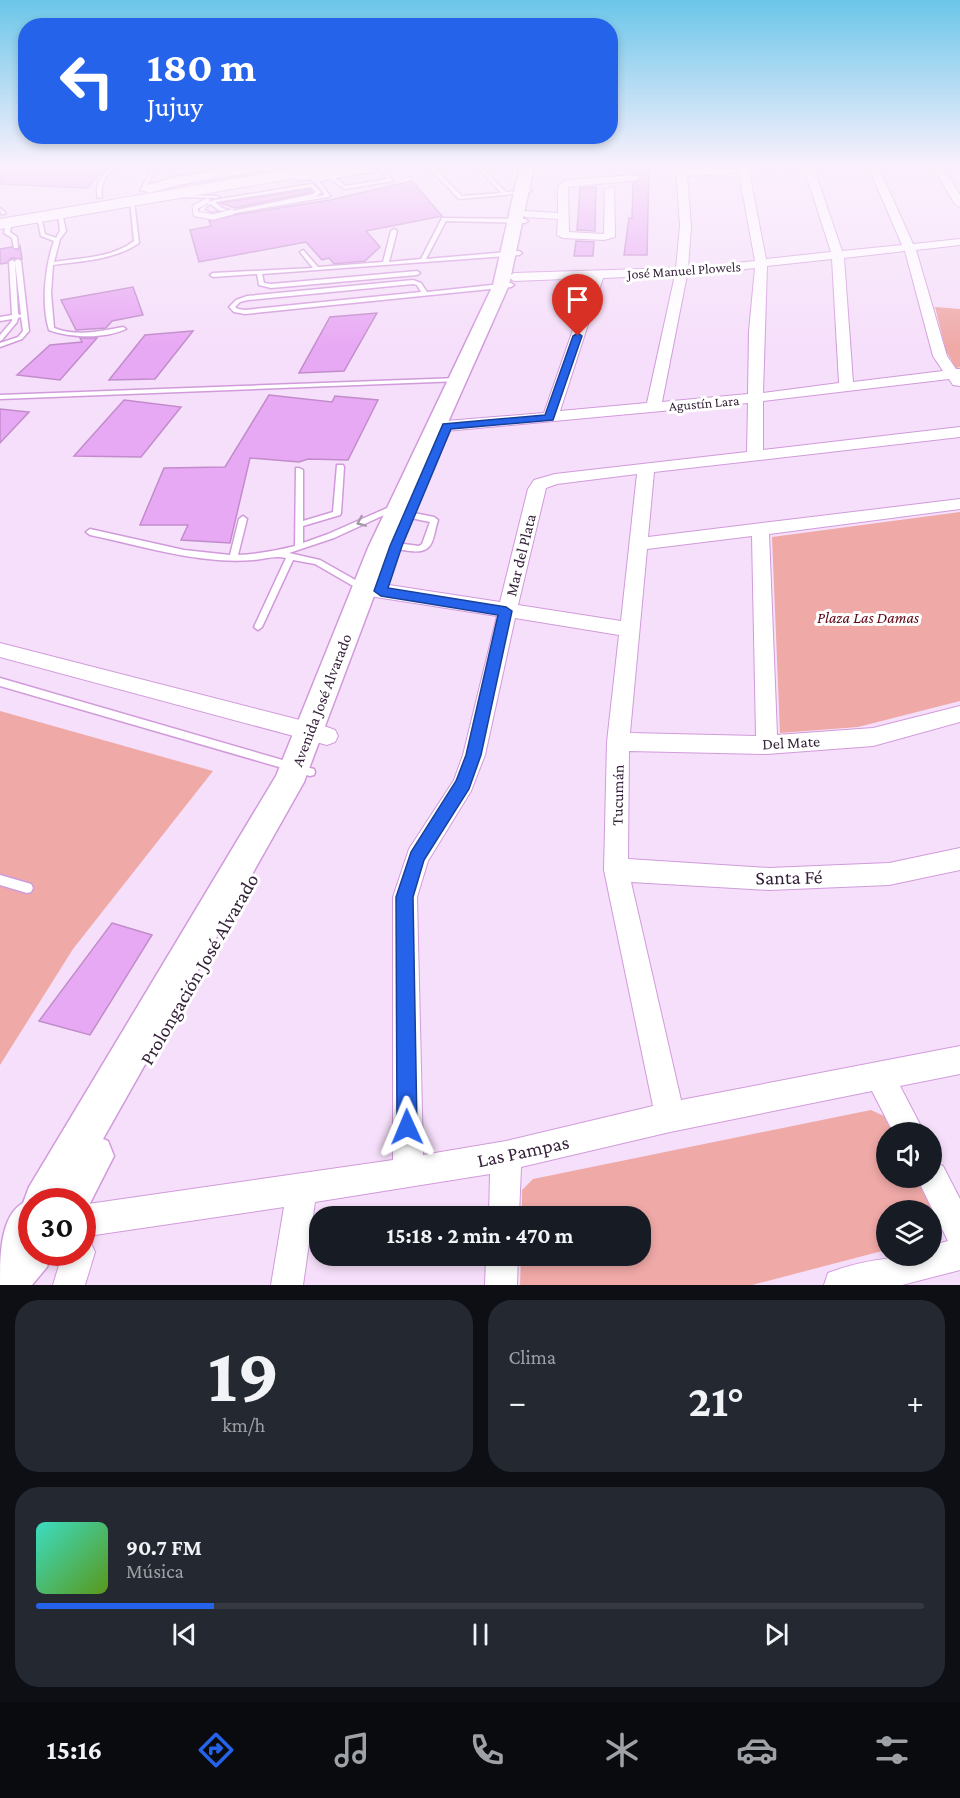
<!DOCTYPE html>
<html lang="es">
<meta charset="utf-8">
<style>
:root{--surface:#171b24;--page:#242831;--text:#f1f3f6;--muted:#9ea1a6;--line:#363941;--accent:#2563eb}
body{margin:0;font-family:"Crimson Pro",serif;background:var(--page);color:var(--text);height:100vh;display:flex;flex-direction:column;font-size:22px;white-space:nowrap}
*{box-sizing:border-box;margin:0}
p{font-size:20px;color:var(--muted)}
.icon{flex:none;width:33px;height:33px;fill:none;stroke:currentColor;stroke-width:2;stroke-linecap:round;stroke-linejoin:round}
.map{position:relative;height:1285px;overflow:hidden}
.drawer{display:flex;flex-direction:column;gap:15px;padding:15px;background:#0d0f14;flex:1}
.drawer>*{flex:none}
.banner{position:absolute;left:18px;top:18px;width:600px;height:126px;border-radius:24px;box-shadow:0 3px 9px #0003;background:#2563eb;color:#fff;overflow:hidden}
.buttons{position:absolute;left:876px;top:1122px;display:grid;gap:12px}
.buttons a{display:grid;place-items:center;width:66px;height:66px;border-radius:50%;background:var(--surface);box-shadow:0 3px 9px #0003;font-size:30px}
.speed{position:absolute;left:18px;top:1188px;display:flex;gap:12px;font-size:30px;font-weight:700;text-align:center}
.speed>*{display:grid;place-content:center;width:78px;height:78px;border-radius:50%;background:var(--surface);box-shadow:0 3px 9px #0003;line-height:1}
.speed .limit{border:9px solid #d22;background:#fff;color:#111}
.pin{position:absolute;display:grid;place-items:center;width:51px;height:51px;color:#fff;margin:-62px -26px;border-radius:50% 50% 50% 0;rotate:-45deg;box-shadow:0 0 6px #0007}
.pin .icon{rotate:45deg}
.me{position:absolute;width:66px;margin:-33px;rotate:359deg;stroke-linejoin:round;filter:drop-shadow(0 0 4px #0008)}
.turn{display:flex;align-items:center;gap:21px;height:126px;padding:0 30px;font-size:27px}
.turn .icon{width:78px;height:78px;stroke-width:2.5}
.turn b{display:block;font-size:42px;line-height:51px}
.big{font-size:45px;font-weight:700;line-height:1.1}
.drawer .widget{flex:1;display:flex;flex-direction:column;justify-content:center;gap:9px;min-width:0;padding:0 21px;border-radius:24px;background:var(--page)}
.drawer .dial{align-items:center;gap:0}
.dial b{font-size:78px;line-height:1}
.song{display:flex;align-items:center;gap:18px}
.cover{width:72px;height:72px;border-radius:9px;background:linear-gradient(135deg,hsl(170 70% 55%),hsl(90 70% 35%))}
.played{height:6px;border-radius:3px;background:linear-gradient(90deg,var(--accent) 20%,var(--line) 20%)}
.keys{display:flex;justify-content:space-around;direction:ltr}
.heat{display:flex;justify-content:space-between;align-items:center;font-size:33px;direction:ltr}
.drawer .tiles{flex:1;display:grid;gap:15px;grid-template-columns:1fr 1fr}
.widget:last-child{grid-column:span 2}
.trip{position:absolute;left:309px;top:1206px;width:342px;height:60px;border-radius:24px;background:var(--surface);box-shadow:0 3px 9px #0003;font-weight:700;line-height:60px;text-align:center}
.tabs{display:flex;height:96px;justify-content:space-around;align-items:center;background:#090b0e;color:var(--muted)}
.tabs .icon{width:42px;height:42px}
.tabs .current{color:var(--accent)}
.tabs b{font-size:27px;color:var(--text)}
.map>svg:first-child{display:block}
</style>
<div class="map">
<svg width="960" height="1285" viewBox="0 0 960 1285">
<rect width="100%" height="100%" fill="#f6dffa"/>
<path fill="#efa9a7" d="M935,307L960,309V367L956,368L946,351Z
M960,512V701L858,727L780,733L772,537Z
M0,711L213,771L73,949L0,1065Z
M871,1110L884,1116L892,1132H886V1178H916L939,1223L936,1237L932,1238V1210H886V1250L752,1285H520L521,1256H640V1216H522V1190L533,1179Z"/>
<path fill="#e8a9f4" stroke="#c28ccb" stroke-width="1.5" d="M0,166H84L106,167L87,188L0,184Z
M634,166H649L647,255H624L629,218H632L633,183L641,180V175L634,173Z
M412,181L442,216L366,231L380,247L365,261L334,264L329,258L322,260L306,242L199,262L190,230L211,226L209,221L235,215L330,200Z
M596,187L595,231L577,230L580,188Z
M310,189L312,192L235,208L220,203Z
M576,241L594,242L593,256H574Z
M20,246L22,259L11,258L7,263L0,264V249L12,247L18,250Z
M133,287L143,315L112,321L106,328L76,330L61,300Z
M377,313L344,371L299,373L330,317Z
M193,331L155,379L109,380L145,335Z
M80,338H97L60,380L17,375L50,345L82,342Z
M269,395L332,402L335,396L378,400L348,460L308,459L299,462L250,458L230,543L181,540L188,525H140L164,468L225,467Z
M124,400L181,407L141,457L74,456Z
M0,409L29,412L0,443Z
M112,923L152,935L90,1035L39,1021Z"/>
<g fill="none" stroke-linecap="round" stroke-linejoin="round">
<defs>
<path id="lane" d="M111,166H115C106,176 100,183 102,197L98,198C94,184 101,176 111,166Z
M153,166H157L144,190L140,191Z
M222,166H227L218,171L217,176H213L214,169Z
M378,166H382L393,181L345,189L330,179L319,181L330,196L328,197L224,215L210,216L199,211L202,205L214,200L312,184L321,192L317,196L304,199L325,195L315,181H312V179L379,168ZM381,170L388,179L346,186L335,178ZM311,187L316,192L313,194L232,211L222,208L215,202ZM211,204L218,210L226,212L211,213L204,210L206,207Z
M438,166H443L436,170L462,196L501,193L476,166H480L506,192L530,190L532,191L505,195L459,199L431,170Z
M182,195L217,196L219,197L217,198L180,197V196Z
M132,200L134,201L139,243C115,260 81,261 53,265L51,293L54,328C77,337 100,331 123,327L126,329C105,339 70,338 49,330C41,305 45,266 54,241L41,236L37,217L39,216L41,217L45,234L56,238L60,231L58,213L60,212L62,213L66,231L60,239L54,262C80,258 112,258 134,241L130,201Z
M0,208L5,212V214H1Z
M442,218L525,219L528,221L525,223L446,221L426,259L519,251L522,253L519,255L262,274L264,283L271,284L417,271L420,273L417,275L271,288L259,285L257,274L213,277L210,275L213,273L313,268L300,252L303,250L318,267L383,262L391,231L394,229L397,231L389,262L421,259Z
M9,220L12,222L10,232L17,237L18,248H14L12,238L4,233L6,222Z
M18,259L21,261L29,331L22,339L0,347V343L18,337L23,331L21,317L18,318L17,322L2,340L0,341V335L12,321V319L0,321V317L12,315L9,262L12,260L15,262L18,314L21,315L15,261Z
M413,280L421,283L427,292L511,283L514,285L511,287L245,314L234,312L229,307L236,300L247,296ZM413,284L417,285L421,292L245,310L238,309L235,307L240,302L248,300Z
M459,378L461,379V381L0,399V395Z
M337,465H343L344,467L341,513L340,515L303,526V543L328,534L412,497H415L419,499L334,538L289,553L320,560L366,586L367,588L366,590H360L315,564L293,560L262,627L258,630L254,627L286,558C275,555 265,559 254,560C239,561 223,561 208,559C168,555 129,543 90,535L86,532L90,529L184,550L230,555L239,519L243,516L247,519L238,555C257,554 276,551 295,546L296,468H299L303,470V521L333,512Z
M409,512L434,517L438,520C432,539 435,554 410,551C404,550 397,550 392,546L396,543L419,546L422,544L430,522L406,517L405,515Z
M0,678L310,768L314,769L315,772L314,775L310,776L0,686Z
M0,875L31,884L33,888L31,892L27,893L0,885Z"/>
<path id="street" d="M676,166H686V170L813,166L842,251L902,245L868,166H878L913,244L960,239V245L916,250L947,356L956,369H960V386L953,385L949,379L763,401V450L960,427V437L654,472L648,537L960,499V509L769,534L777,735L873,728L960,706V722L873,746L767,754L629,751L628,859L769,868L889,863L960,848V870L889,885L769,890L631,882L681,1100L960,1046V1074L900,1086L924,1132H893L872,1091L670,1132L521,1167L519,1216H489L490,1174L315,1202L303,1285H271L284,1207L88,1236L82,1234V1203L88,1204L393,1160V897L409,849L454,780L463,755L497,616L363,595L356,593L354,588L356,583L363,581L500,602L528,489L534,480L555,474L747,452L748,403L446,431L438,426L446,421L544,413L591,278L514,281L508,277L514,273L676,268L680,226ZM804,168L831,252L766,259L749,172ZM739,173L755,261L688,268L691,226L687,176ZM905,251L933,356L943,371L853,382L844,258ZM832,259L839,383L763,393L767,266ZM755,268L749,331L748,394L662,402L687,275ZM675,275L647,403L560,411L603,278ZM637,474L621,621L518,605L546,488L557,484ZM752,536L756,736L630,733L647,549ZM515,618L619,635L607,742L604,870L653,1106L506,1141L423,1155L417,897L428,861L471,791L485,755Z
M932,166H942L960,195V207L955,204Z
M635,175L639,176V180L568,187L569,232L604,234L605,189L614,187L615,237L604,240L563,238L557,235L558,219L526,217L521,214L526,211L558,213V186L566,180Z
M0,643L327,727L335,730L338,736L335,742L327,745L0,657Z
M932,1162L943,1166L960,1199V1270L902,1285H824L828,1273C862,1260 896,1256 932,1256V1245L948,1241L917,1178H932Z
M82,1237L90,1241L95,1252L85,1285H53L63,1252H82Z
M486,1256H518L517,1285H485Z"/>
<path id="secondary" d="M243,166H273L266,170L178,185L149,193L142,189L144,186L176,177Z
M343,166H374L367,170L300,181L293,177L300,173Z
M520,166H534L509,285L392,548L304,782L103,1139L108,1141L114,1156L83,1217L82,1202H32V1252H52L47,1267L32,1285H0C0,1257 0,1216 23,1203L29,1187L276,776L368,548L493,285Z"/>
<path id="primary" d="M310,166H344L336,171L0,229V219Z"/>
</defs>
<use href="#lane" stroke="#d19bdb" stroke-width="3"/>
<use href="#street" stroke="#d19bdb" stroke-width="2"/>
<use href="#secondary" stroke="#d19bdb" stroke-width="3"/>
<use href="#primary" stroke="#d19bdb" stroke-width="2"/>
<use href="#lane" fill="#fff" fill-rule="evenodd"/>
<use href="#street" fill="#fff" fill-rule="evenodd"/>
<use href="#secondary" fill="#fff" fill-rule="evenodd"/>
<use href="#primary" fill="#fff" fill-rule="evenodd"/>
<defs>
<path id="lane-bridge" d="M207,201L195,207L196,214L213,217L232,212"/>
</defs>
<use href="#lane-bridge" stroke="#d19bdb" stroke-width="7" stroke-linecap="butt"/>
<use href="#lane-bridge" stroke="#fff" stroke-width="5"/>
</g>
<defs><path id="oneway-chevron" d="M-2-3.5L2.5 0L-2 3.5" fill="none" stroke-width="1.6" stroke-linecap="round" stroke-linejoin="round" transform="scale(1.5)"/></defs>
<use stroke="#a39aa5" href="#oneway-chevron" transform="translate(361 522) rotate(157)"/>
<linearGradient id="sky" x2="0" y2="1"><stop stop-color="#6bc6e9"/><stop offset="0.48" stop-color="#fbf1fd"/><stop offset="1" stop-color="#fbf1fd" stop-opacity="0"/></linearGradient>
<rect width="960" height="346" fill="url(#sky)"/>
<path fill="#2563eb" stroke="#184099" stroke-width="1.5" d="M578,333L582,336L553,420L451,429L402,546L388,588L506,607L512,611L481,755L469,789L424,860L413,897L417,1127L414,1134L407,1137L400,1134L397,1127L396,897L411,852L456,781L466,755L498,615L381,596L374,591L390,546L443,424L545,415L573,336Z"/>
<g text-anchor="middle" stroke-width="6" stroke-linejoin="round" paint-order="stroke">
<g font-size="14" fill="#331e37" stroke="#fff">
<text transform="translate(684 270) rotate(-4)" y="5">José Manuel Plowels</text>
<text transform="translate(704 403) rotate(-5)" y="5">Agustín Lara</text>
</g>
<g font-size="16" fill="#331e37" stroke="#fff">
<text transform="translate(520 555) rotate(-76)" y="6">Mar del Plata</text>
<text transform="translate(321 700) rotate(-69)" y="6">Avenida José Alvarado</text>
<text transform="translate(791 742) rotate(-3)" y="6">Del Mate</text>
<text transform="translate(617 795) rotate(-89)" y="6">Tucumán</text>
</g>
<g font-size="16" font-style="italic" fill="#610513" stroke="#fff">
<text x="868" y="623">Plaza Las Damas</text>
</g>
<g font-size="20" fill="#331e37" stroke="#fff">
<text transform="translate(789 877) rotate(-1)" y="7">Santa Fé</text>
<text transform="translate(199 969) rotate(-60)" y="7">Prolongación José Alvarado</text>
<text transform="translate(523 1151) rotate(-12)" y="7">Las Pampas</text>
</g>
</g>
</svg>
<div class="buttons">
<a><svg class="icon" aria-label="sound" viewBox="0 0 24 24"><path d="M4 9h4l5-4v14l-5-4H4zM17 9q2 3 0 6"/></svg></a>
<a><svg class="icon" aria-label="layers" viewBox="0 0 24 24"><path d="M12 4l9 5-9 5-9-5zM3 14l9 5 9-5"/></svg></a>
</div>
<div class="speed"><div class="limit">30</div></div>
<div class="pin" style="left:578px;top:336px;background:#d93025"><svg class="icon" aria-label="arrive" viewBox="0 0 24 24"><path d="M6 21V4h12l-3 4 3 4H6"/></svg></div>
<svg class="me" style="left:407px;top:1127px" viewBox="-20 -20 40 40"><path d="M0-17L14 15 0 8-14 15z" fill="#2563eb" stroke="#fff" stroke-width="4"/></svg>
<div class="trip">15:18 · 2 min · 470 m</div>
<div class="banner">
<div class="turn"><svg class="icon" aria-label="left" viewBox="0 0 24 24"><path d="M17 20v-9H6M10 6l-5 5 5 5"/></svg><div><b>180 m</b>Jujuy</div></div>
</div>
</div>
<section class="drawer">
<div class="tiles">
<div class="widget dial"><b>19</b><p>km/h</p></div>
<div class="widget"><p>Clima</p>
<div class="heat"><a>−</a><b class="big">21°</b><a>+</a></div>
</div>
<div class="widget">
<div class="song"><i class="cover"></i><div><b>90.7 FM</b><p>Música</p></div></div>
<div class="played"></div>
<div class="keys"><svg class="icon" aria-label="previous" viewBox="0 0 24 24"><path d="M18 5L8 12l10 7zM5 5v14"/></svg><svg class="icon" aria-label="pause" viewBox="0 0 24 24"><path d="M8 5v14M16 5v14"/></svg><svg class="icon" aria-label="next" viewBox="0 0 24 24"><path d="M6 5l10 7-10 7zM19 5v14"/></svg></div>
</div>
</div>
</section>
<nav class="tabs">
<b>15:16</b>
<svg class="icon current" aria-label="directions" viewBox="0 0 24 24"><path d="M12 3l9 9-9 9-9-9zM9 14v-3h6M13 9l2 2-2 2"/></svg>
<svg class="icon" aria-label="music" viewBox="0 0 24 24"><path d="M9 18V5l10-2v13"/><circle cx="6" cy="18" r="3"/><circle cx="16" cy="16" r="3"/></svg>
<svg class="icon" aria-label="phone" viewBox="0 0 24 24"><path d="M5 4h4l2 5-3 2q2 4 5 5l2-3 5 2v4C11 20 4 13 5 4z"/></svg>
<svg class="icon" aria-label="climate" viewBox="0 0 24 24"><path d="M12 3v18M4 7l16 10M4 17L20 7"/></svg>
<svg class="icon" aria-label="car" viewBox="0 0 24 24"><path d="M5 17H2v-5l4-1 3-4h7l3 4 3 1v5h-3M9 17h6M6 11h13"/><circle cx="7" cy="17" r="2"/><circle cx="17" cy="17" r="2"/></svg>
<svg class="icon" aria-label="filters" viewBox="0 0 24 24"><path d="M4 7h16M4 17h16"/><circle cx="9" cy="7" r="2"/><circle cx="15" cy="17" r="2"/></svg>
</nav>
